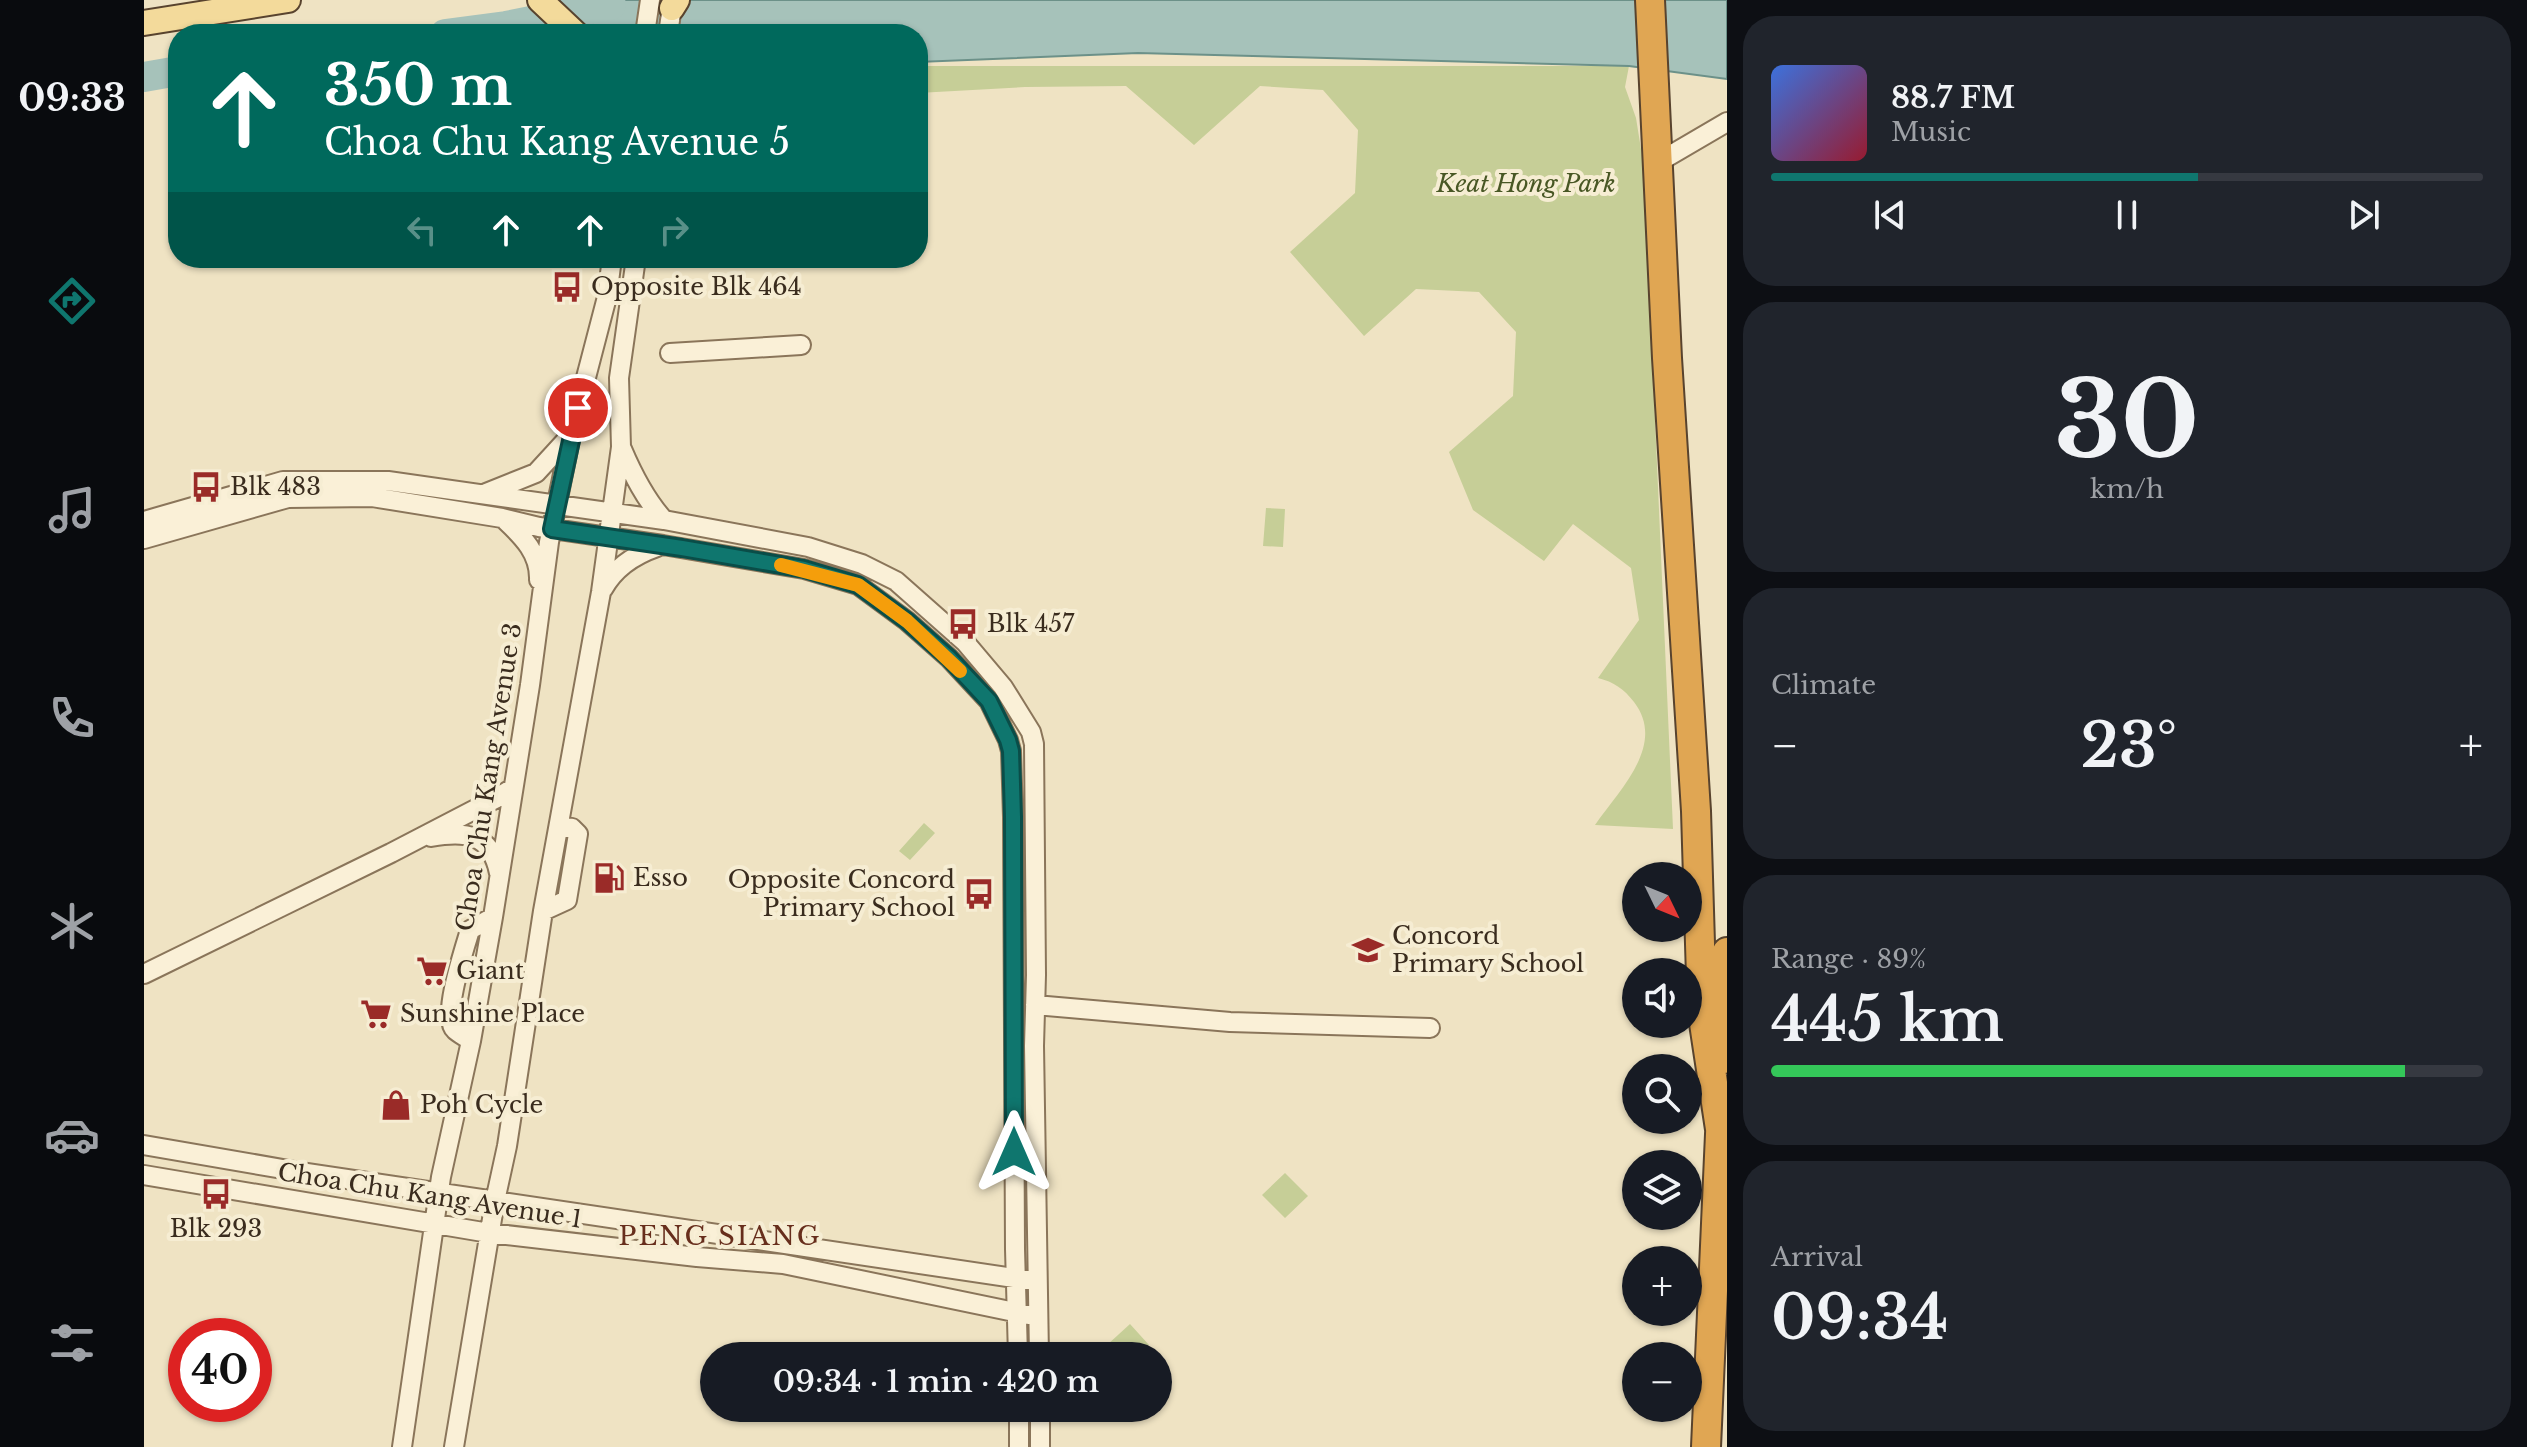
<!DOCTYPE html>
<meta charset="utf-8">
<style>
:root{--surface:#171b24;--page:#20242c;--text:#f1f3f6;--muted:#9ea1a6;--line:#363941;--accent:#0f766e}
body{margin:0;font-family:"Libre Baskerville",serif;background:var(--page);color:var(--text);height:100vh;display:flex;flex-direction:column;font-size:30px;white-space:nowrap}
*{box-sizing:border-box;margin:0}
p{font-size:26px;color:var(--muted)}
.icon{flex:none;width:44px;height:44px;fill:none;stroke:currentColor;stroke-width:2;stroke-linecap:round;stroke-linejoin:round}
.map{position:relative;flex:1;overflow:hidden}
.side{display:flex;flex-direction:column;gap:16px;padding:16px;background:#0d0f14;width:800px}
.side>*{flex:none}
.guide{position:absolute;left:24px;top:24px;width:760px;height:244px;border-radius:32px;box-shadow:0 2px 6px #0004;background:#00695c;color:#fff;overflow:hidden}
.needle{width:52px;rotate:133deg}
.tools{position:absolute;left:1478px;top:862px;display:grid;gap:16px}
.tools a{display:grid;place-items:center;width:80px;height:80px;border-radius:50%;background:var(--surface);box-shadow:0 2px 6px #0004;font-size:40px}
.speed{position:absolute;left:24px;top:1318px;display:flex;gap:16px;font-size:40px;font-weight:700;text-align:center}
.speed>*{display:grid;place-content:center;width:104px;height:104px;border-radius:50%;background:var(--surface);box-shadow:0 2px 6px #0004;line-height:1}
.speed .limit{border:12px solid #d22;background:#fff;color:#111}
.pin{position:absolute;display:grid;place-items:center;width:68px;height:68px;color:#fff;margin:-34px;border:4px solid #fff;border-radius:50%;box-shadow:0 2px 8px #0007}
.me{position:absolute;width:88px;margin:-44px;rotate:0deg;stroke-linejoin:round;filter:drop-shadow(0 0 6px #0008)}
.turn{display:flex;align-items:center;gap:28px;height:168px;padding:0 24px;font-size:36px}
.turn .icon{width:104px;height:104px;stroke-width:2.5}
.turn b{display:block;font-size:56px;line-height:68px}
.lanes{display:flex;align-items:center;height:76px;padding:0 24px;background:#0003;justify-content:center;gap:40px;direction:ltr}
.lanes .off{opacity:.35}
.big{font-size:60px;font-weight:600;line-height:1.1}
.side .widget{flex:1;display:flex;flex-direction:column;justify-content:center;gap:12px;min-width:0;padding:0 28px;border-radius:32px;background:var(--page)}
.side .dial{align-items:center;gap:0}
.dial b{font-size:104px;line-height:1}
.song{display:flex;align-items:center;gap:24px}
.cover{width:96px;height:96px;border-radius:12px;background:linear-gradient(135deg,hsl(220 70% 55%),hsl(350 70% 35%))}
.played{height:8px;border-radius:4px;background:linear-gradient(90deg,var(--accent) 60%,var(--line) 60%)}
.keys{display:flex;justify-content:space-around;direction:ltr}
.heat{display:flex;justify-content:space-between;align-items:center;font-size:44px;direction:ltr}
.charge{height:12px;border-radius:6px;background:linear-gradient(90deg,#34c759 89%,var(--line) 0)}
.trip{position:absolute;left:556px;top:1342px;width:472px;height:80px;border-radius:40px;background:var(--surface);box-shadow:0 2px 6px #0004;font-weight:600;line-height:80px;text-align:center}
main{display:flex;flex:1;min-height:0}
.menu{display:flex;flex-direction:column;width:144px;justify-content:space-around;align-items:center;background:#090b0e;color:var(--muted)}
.menu .icon{width:56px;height:56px}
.menu .current{color:var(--accent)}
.menu b{font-size:36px;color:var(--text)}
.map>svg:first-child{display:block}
</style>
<main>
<nav class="menu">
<b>09:33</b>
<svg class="icon current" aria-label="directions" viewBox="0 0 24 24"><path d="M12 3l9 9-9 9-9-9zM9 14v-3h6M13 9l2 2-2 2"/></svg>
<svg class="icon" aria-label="music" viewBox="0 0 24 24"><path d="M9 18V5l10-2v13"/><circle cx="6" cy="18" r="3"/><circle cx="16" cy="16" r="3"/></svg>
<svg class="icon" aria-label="phone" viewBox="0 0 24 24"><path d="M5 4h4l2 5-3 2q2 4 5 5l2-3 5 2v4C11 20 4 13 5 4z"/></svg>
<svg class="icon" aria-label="climate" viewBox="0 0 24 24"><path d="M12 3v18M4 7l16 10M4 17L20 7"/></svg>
<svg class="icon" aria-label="car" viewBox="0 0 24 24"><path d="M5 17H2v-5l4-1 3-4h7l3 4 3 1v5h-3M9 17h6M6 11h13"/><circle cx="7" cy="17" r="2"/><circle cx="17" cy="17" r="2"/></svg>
<svg class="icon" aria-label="filters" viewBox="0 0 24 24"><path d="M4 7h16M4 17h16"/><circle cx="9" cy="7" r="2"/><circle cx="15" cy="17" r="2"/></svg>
</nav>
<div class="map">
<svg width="1583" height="1447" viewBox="0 0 1583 1447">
<rect width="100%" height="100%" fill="#efe3c3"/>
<path fill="#c6ce97" d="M774,66H1485L1481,87L1492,118L1500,168L1529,829L1451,825C1475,790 1523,745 1490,702C1480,689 1470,682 1454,678L1495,620L1487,568L1429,524L1400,561L1329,510L1305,452L1369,396L1372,332L1335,292L1272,289L1220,336L1146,252L1211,193L1214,130L1179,90L1116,86L1050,145L982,86L881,87L774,93Z
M1122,508L1141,509L1139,547L1119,546Z
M780,823L791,833L766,860L755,851Z
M1141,1173L1164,1196L1141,1218L1118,1195Z
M986,1324L1005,1345L994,1356H951Z"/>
<path fill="#a6c2ba" stroke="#6c9189" stroke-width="2" d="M430,0H1583V79L1485,66L994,53L774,62V34H456Z"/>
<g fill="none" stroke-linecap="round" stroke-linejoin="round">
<path stroke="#a6c2ba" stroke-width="30" d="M301,34L362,26L467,5
M0,77L34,71"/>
<defs>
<path id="minor" d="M501,34L506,0
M524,34L529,0
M1513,163L1583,122
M526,353L657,345
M478,449C489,475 501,499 520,520
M342,493L392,473L425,437
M0,521L139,481H244L520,520L664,547L718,564L752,581L821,642L859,687L887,732L890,744L892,975L890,1046L895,1356
M362,521C379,537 396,554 395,580
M0,539L144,498L228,497L358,518L395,527L519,545L660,569L714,585L763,621L805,658L845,701L864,740L867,751L869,817L871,1249L874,1356
M459,589C471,567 490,555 513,547
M287,837C321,831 347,833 355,873
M399,911L423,900L434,834L428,828L416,826
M0,974L247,853L351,799L369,788
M891,1005L1086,1022L1286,1028
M327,1041C322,1037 315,1034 311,1030C297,1018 321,947 326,930L349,917
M0,1145L156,1172L883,1280
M0,1175L345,1233L553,1257L639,1264L885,1315
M875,1408V1447
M896,1408V1447
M258,1447L297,1177L327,1041L349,917L386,685L405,542L427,435L463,297L468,258
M310,1447L351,1201L363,1146L399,911L457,592L477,447L475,378L492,258"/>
<path id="major" d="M396,0L432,34
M528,8L533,0
M0,23L144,0"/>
<path id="highway" d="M1506,0L1523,358L1552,811L1558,1010L1576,1129
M1579,1059L1583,952
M1562,1447L1577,1112"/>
</defs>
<use href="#minor" stroke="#8a755a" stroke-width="22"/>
<use href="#major" stroke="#58432e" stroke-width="28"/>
<use href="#highway" stroke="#58432e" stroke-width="32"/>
<use href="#minor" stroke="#faf0d7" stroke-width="18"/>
<use href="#major" stroke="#f3da9b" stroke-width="24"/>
<use href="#highway" stroke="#e0a653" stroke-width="28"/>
</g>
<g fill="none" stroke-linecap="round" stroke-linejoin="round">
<defs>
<path id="route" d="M434,408L408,529L538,548L660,569L714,585L763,621L805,658L845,701L864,740L867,751L869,817L870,1152"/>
</defs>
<use href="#route" stroke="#0a4d48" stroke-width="20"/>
<use href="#route" stroke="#0f766e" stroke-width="14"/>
<path stroke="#f59e0b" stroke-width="14" d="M637,565L714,585L763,621L816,671"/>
</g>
<defs>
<symbol id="bus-bare" viewBox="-9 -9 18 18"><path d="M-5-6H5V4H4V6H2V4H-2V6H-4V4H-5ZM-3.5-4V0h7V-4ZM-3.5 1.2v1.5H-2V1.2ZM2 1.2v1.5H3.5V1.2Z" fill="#9a2b28" stroke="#f6edd3" stroke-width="2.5" paint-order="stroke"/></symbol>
<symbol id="fuel-bare" viewBox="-9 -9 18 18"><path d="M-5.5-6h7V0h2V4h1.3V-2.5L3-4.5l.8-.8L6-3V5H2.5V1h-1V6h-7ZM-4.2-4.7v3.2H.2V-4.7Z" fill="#9a2b28" stroke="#f6edd3" stroke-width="2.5" paint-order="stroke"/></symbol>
<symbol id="school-bare" viewBox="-9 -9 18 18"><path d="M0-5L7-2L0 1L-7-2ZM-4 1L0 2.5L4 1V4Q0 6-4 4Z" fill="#9a2b28" stroke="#f6edd3" stroke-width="2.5" paint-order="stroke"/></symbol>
<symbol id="supermarket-bare" viewBox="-9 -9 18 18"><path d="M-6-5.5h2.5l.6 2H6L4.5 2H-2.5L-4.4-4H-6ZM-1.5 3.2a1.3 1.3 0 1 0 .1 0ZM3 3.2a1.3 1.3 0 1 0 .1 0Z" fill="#9a2b28" stroke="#f6edd3" stroke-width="2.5" paint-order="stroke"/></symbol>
<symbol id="shop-bare" viewBox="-9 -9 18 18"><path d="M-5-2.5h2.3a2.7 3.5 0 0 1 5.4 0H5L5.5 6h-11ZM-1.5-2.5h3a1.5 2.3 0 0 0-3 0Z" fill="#9a2b28" stroke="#f6edd3" stroke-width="2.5" paint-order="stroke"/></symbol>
</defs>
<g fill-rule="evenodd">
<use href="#bus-bare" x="401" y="265" width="44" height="44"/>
<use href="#bus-bare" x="40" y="465" width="44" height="44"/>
<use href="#bus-bare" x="797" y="602" width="44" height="44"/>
<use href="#fuel-bare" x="443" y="856" width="44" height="44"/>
<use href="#bus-bare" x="813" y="872" width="44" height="44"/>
<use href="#school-bare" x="1202" y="928" width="44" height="44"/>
<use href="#supermarket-bare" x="266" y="949" width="44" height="44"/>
<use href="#supermarket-bare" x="210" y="992" width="44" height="44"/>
<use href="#shop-bare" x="230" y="1083" width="44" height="44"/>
<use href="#bus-bare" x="50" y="1172" width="44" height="44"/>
</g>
<g text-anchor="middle" stroke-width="8" stroke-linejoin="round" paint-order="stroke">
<g font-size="24" font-style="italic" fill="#485724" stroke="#f6edd3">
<text x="1382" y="192">Keat Hong Park</text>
</g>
<g font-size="24" fill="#3a2c1e" stroke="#f6edd3" text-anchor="start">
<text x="447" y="295">Opposite Blk 464</text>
<text x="86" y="495">Blk 483</text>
<text x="843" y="632">Blk 457</text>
<text x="489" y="886">Esso</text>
<text x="811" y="888" text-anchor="end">Opposite Concord<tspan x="811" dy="28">Primary School</tspan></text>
<text x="1248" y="944">Concord<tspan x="1248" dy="28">Primary School</tspan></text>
<text x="312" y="979">Giant</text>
<text x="256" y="1022">Sunshine Place</text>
<text x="276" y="1113">Poh Cycle</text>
<text x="72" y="1237" text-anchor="middle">Blk 293</text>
</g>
<g font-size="24" fill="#3a2c1e" stroke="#f6edd3">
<text transform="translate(345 777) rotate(-81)" y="8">Choa Chu Kang Avenue 3</text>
<text transform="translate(286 1196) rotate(9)" y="8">Choa Chu Kang Avenue 1</text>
</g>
<g font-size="26" letter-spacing="2" fill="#672e1c" stroke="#f6edd3">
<text x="576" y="1245">PENG SIANG</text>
</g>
</g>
</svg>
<div class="tools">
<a><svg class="needle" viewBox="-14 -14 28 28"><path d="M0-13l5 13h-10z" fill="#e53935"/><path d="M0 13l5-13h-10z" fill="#9ea1a6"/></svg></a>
<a><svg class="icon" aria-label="sound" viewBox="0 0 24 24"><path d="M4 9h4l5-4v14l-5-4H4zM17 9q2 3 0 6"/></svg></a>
<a><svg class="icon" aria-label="search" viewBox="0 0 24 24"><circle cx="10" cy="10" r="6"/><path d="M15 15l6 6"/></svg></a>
<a><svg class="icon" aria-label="layers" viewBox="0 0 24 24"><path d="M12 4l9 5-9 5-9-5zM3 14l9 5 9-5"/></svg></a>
<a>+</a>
<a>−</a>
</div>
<div class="speed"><div class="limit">40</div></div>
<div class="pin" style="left:434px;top:408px;background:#d93025"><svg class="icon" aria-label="arrive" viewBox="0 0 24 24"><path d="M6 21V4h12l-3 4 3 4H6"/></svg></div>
<svg class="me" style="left:870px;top:1152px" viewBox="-20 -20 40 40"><path d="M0-17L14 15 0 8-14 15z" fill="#0f766e" stroke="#fff" stroke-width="4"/></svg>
<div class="trip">09:34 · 1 min · 420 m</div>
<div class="guide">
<div class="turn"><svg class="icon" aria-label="ahead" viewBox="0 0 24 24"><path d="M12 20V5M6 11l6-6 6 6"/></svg><div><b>350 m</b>Choa Chu Kang Avenue 5</div></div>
<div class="lanes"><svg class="icon off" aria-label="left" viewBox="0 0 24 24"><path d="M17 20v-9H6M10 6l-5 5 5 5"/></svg><svg class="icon" aria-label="ahead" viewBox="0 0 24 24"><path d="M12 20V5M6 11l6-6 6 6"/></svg><svg class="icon" aria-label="ahead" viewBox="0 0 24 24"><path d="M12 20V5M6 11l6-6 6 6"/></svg><svg class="icon off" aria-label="right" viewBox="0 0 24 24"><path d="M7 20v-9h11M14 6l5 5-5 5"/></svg></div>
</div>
</div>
<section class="side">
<div class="widget">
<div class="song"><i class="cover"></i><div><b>88.7 FM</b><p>Music</p></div></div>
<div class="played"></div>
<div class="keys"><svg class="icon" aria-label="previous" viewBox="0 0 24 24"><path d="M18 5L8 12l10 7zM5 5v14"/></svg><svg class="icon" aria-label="pause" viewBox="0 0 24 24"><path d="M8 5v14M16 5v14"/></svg><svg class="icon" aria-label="next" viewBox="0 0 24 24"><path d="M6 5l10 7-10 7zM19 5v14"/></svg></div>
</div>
<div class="widget dial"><b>30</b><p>km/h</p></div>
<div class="widget"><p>Climate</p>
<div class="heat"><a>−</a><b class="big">23°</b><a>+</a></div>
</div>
<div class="widget"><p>Range · 89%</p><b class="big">445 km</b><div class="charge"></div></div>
<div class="widget"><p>Arrival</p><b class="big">09:34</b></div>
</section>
</main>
